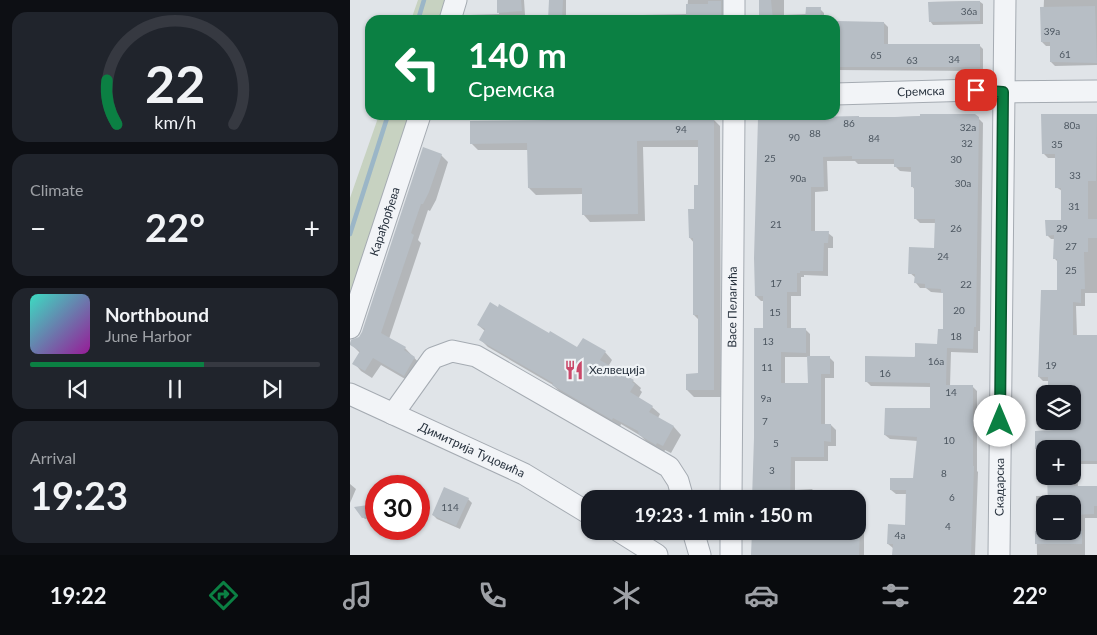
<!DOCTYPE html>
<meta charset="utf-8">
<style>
:root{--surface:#171b24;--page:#20242c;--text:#f1f3f6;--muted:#9ea1a6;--line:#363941;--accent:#0b8043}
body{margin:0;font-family:Lato,sans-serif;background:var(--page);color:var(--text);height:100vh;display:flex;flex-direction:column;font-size:19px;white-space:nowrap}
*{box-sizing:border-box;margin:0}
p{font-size:16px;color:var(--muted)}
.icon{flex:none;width:28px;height:28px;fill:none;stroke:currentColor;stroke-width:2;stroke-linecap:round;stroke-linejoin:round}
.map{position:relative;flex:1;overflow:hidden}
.details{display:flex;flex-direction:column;gap:12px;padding:12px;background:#0d0f14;width:350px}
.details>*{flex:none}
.banner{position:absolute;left:15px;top:15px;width:475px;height:105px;border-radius:15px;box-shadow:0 1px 4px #0004;background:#0b8043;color:#fff;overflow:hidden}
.buttons{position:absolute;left:686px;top:385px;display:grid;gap:10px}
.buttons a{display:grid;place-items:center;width:45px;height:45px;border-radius:10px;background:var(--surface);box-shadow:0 1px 4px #0004;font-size:25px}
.speed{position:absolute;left:15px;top:475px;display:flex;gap:10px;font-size:25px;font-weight:700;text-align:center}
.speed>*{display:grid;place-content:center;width:65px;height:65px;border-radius:50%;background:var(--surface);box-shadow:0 1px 4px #0004;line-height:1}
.speed .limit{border:8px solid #d22;background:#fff;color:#111}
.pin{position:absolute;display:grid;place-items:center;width:42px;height:42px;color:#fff;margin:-21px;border-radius:10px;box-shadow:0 2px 8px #0006}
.me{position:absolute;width:55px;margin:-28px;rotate:0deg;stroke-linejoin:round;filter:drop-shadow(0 0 4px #0008)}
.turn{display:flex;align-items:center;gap:18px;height:105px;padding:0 20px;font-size:22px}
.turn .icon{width:65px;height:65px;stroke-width:2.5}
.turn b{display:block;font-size:35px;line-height:42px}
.big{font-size:38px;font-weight:700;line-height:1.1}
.details .card{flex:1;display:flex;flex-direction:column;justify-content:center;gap:8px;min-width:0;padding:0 18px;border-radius:15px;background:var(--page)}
.details .dial{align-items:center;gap:0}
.dial svg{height:130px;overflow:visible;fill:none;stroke:var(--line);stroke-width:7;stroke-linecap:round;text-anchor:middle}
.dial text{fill:var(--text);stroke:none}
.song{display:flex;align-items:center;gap:15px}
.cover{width:60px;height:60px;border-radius:8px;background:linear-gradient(135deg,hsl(170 70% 55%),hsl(300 70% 35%))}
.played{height:5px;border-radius:2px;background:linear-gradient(90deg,var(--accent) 60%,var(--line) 60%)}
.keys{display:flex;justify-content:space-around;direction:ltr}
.heat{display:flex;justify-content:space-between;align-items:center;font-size:28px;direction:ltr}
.trip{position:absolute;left:231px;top:490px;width:285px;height:50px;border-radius:15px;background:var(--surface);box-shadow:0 1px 4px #0004;font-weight:700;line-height:50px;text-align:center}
.tabs{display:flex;height:80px;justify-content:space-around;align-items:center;background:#090b0e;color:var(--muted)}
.tabs .icon{width:35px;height:35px}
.tabs .on{color:var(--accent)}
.tabs b{font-size:22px;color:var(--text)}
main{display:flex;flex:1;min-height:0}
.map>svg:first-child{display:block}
</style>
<main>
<section class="details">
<div class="card dial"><svg viewBox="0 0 100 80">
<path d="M14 69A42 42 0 1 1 86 69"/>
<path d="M14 69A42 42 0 0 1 8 42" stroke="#0b8043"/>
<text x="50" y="56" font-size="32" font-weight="700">22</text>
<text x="50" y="72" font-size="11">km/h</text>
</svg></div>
<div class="card"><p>Climate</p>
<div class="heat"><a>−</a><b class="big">22°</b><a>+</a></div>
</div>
<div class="card">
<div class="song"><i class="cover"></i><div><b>Northbound</b><p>June Harbor</p></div></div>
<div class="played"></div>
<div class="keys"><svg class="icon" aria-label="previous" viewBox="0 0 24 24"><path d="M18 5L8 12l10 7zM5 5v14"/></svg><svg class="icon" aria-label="pause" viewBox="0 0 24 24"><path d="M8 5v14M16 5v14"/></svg><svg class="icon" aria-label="next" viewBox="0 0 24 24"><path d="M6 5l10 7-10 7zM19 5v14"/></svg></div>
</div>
<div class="card"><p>Arrival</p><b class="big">19:23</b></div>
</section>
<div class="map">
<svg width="747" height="555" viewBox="0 0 747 555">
<rect width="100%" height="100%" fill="#e0e4e8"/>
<path fill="#c7d2c1" d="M68,0H104L98,20H61Z
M29,115H68L0,319V198Z"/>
<path fill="#0003" fill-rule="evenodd" d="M148,0H174L175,15H164V20H118L120,15L149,14Z
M200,0H216V20H200Z
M338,0H374V20H259L269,19V17H292V15L337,14Z
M410,0H434V15L457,14L470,9L474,13V20H410Z
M694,0H747V65L705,66L701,62V46H696L692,42Z
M629,1L633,4V24L583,25L580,21L579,2Z
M485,23H534L538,27V46L629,45L633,49V71L485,70Z
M625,115L633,123L630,331H628V353L601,352L600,386H622L627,391V471L628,472L625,555H544L543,548L538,544L557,526L558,494H546L541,490L564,479L568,441L540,439L535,435L581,409V387L521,386L516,381L588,345L594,330L593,293L581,292L576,288H570L566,283V278L560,273L585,249L586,223H570L565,218V190L562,186V172L550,171L545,166V164H508L505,161H477L478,191L465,192V233H478L483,237V248H478V276L454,275V277H451V296H441V329H455L460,334V357H479L484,362V378H475V425H481L486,430V446H478V461H445V490L462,489L466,494L467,499H403L414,329V301H411L406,296L409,119L510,118ZM435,357H459V384H435Z
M693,115H747V293H735V306H726L727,336H747V464H727L728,488H747V518H735V555H687L686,496H699L722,476V449H695V467H691L687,463L686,432H705L722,421V394L699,381H693L689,377L690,326L708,292V262L704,258L705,239H701L697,235L712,221V191L706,187V158H698L694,154ZM695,504H722V531H695Z
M363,119L370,126L371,397H344L337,390L349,375V320L344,315V243L340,238L350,186L349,147H293L295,221L240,222L233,214V194L186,195L179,188L178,150H128L121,143Z
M91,155L98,162L86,200L80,211L78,210L68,240L71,243L39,339L55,348L72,366L62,383L31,365L22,378L11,371L4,363L10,353L1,344L9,339L13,332Z
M128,325L228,349L255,352L262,360L258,367L283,381L291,388L290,390L292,392L288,399L302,407L310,414L308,418L324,427L331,435L321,453L315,450L314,452L298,443L291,436L271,424L270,427L211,393L203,385L138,347L131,340L135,331Z
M0,484L6,489L0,503Z
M118,499L122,503L110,529L87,519L83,515Z
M24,505L26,507L20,518L15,519L13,517Z
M508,521L514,526V555H403L508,531Z"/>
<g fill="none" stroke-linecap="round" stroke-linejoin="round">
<path stroke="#9bb6c7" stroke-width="4.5" d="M68,20L74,0
M0,234L38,115"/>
</g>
<path fill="#b7bec5" d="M147,0H171L172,11L147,13Z
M199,0H213L212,20H198Z
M409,0H421L423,20H409Z
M358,1H371V20L336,18V4H358Z
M630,1V21L579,22L578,2Z
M745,6L747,63L700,62V42H691L690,7Z
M456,7H471L470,20H455Z
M486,21L534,22V44H630V67H486Z
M570,114H625L629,117L626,327H624L623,349L597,348L596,385H623V466H624L621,555H542L543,544H537L538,524L555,525L556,490H540V478H563L567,437L534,435L535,408H580V383L515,382V356L565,357V343L587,344L588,329H593V293H591V289L575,288V284L564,283L565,274H558L559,247L584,248L585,219H564V187H561V167H544V159H502V156L473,157L474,187H461V231H479L478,243H474L473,271H450V273H447V292H437V328H456V353L431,352V383H458L457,356H480V374H471V424H481V442L474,441V457H441L440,499H402L404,438V328H413V296H405L404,258L408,118L509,116V117H545L570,116Z
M691,114H747L746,181H738V219H747V238H738V252H734L735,289H731V303L723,302V335H747V461H722V449H685V431L704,430V421H722V394H698V377H688L691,290H707V259H703L704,235L696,236L695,220H711V188H705V154H692Z
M364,118V390H336V374L348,373V315H343V238H339L338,209H344V185H348V140L287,141L288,214L232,215V188H178L177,143L120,144V121Z
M73,147L92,154L79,192L73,204H71L61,233L64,235L31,333L56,347L54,350L65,357L54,376L23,358L15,371L2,364L10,351L0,345V343L1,340L9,337L12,332Z
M140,302L148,307L149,304L199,333L200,331L227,347L233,338L256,351L250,360L284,380L282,382L285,384L280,392L303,406L299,412L324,426L313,446L307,443L306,445L289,435L288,431L263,418L262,420L202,385L203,383L129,340L135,329L127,325Z
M697,476H724V486H747V506H744V514L724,515V504H698Z
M94,487L119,498L106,526L82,515Z
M25,504L19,517L12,518L4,507Z
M402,531H510L509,555H401Z
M685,531H732V544H685Z"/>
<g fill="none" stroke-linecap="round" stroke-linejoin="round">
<defs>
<g id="minor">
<path d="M100,20L106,0"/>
<path d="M384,20V0"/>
<path id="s1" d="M485,94L625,90L653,92L747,91"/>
<path id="s2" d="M0,328L70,115"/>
<path id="s3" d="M0,394L174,474L240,514"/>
<path d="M43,414L83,358L102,351L126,356L319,467L328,481L333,499"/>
<path id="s4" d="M381,499L384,115"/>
<path d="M269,531L307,555"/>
<path d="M343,531L350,555"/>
<path d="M381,531V555"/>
<path id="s5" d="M649,555L655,0"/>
</g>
</defs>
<use href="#minor" stroke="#a5abb2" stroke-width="23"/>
<use href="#minor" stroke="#f2f4f7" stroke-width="21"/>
</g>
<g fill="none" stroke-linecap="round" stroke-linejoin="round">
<defs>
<path id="route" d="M626,90L653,92L650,421"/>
</defs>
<use href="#route" stroke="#07532c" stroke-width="12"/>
<use href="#route" stroke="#0b8043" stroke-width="9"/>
</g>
<defs>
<symbol id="restaurant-bare" viewBox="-9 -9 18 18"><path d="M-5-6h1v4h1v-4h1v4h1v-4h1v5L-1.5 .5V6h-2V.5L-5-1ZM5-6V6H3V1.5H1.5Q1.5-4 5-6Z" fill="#ca486a" stroke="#eff3f6" stroke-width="2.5" paint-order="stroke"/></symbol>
</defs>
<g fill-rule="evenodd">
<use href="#restaurant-bare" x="210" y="356" width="28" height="28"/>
</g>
<g text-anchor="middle" stroke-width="4.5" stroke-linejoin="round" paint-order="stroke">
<g font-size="10" fill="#4c5660">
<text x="619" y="15">36a</text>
<text x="702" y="35">39a</text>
<text x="715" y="58">61</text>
<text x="526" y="59">65</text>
<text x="604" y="63">34</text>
<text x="562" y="64">63</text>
<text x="499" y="127">86</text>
<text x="722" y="129">80a</text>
<text x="618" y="131">32a</text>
<text x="331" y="133">94</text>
<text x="465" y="137">88</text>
<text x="444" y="141">90</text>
<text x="524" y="142">84</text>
<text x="617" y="147">32</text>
<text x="707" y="148">35</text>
<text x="420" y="162">25</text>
<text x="606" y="163">30</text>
<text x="725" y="179">33</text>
<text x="448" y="182">90a</text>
<text x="613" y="187">30a</text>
<text x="724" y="210">31</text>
<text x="426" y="228">21</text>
<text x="606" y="232">26</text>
<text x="712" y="232">29</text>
<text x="721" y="250">27</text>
<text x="593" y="260">24</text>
<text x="721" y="274">25</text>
<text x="426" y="287">17</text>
<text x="616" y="288">22</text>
<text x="609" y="314">20</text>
<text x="425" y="316">15</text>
<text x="606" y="340">18</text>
<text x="418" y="345">13</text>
<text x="586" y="365">16a</text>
<text x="701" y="369">19</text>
<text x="417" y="371">11</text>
<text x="535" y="377">16</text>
<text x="601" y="396">14</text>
<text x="416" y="402">9a</text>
<text x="415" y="425">7</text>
<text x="599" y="444">10</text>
<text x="426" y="447">5</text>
<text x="422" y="474">3</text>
<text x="594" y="477">8</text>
<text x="602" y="501">6</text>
<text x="100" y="511">114</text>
<text x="598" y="530">4</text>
<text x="550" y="539">4a</text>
</g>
<g font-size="12" fill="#29333f" stroke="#eff3f6">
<text dy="4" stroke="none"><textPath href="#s1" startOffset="86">Сремска</textPath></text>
<text dy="4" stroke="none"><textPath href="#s2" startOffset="112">Карађорђева</textPath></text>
<text dy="4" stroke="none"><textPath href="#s4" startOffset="192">Васе Пелагића</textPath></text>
<text dy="4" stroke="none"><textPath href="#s3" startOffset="134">Димитрија Туцовића</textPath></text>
<text dy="4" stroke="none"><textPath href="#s5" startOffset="68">Скадарска</textPath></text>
</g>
<g font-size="12" fill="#29333f" stroke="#eff3f6" text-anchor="start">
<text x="239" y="374">Хелвеција</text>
</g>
</g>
</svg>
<div class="buttons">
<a><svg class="icon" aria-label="layers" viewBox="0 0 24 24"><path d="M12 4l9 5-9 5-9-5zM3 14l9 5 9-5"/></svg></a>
<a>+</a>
<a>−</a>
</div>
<div class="speed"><div class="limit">30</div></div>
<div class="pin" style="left:626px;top:90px;background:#d93025"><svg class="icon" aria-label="arrive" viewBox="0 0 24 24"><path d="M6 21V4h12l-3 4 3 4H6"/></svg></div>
<svg class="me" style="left:650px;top:421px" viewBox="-20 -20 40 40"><circle r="19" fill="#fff"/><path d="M0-13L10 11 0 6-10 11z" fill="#0b8043"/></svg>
<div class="trip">19:23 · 1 min · 150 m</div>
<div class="banner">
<div class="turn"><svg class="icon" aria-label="left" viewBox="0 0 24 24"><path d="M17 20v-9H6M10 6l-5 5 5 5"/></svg><div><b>140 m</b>Сремска</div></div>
</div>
</div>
</main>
<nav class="tabs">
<b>19:22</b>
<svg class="icon on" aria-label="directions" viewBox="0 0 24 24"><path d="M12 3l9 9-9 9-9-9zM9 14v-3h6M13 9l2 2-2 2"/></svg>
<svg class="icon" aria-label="music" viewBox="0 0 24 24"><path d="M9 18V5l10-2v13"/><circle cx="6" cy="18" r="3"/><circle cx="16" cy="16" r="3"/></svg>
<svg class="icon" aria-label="phone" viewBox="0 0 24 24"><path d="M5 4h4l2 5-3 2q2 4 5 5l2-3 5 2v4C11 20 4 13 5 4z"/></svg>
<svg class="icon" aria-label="climate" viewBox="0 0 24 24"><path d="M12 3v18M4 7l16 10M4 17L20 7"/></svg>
<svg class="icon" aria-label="car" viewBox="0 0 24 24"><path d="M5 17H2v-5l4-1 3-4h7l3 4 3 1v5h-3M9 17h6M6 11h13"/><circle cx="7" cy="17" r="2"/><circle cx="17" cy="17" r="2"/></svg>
<svg class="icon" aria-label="filters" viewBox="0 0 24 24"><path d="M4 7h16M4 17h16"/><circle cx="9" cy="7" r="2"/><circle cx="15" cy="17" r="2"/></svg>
<b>22°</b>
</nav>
